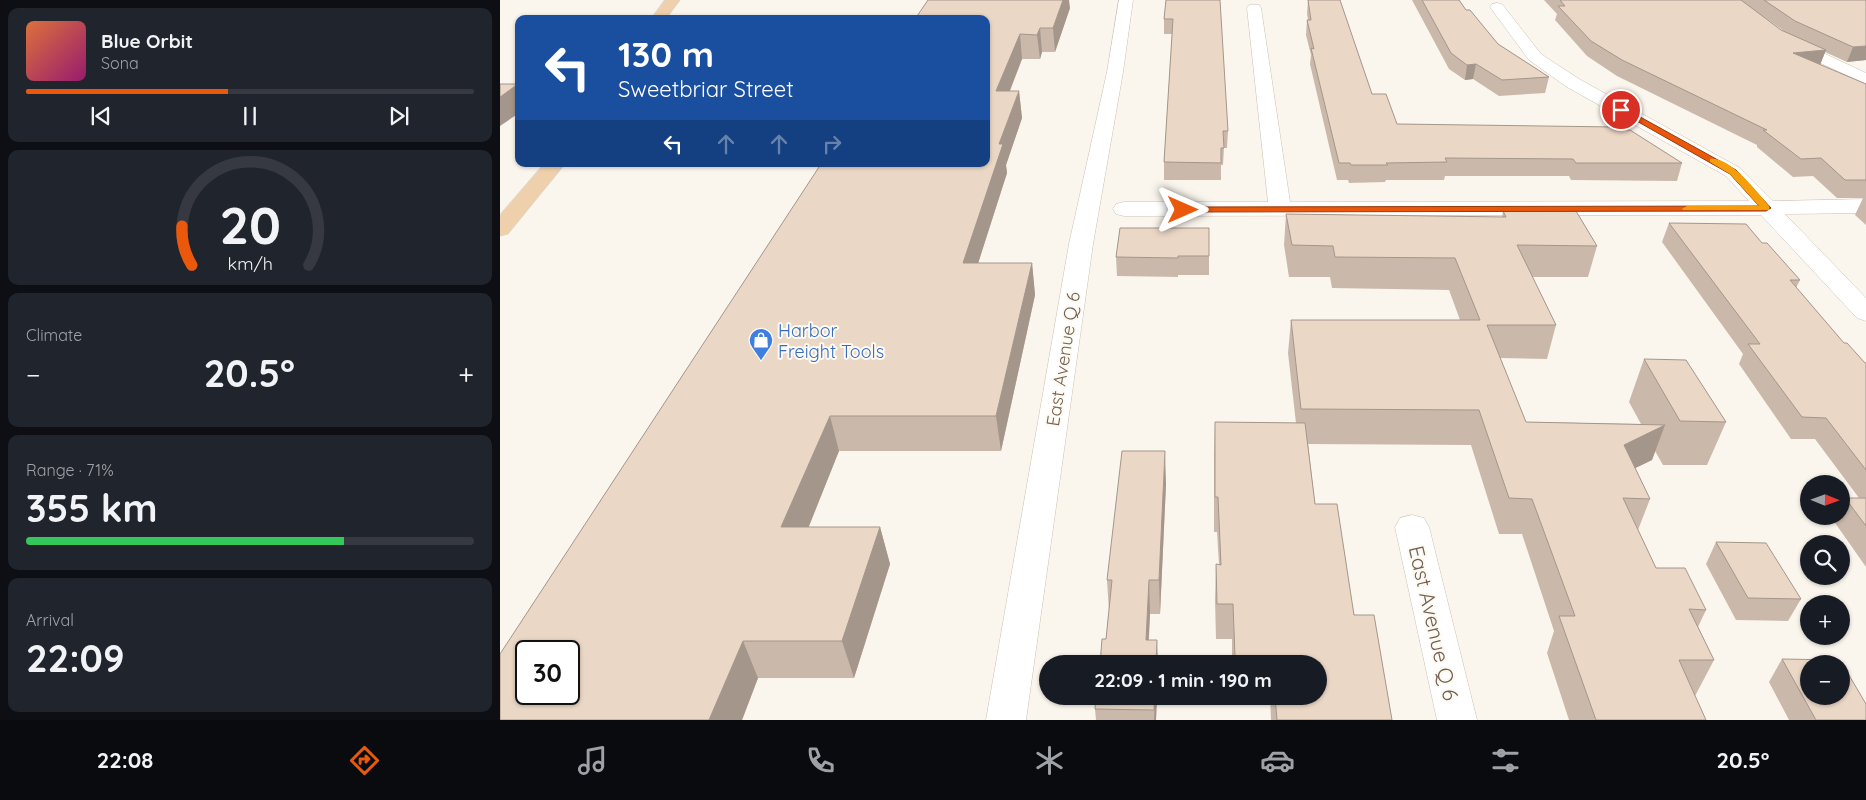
<!DOCTYPE html>
<html lang="en">
<head>
<meta charset="utf-8">
<style>
  :root { --surface:#171b24; --page:#20242c; --text:#f1f3f6; --muted:#9ea1a6; --line:#363941; --accent:#ea580c }
  body { margin:0; font-family:Quicksand,sans-serif; background:var(--page); color:var(--text); height:100vh; display:flex; flex-direction:column; font-size:19px; white-space:nowrap }
  * { box-sizing:border-box; margin:0 }
  p { font-size:16px; color:var(--muted) }
  .icon { flex:none; width:28px; height:28px; fill:none; stroke:currentColor; stroke-width:2; stroke-linecap:round; stroke-linejoin:round }
  .map { position:relative; flex:1; overflow:hidden }
  .side { display:flex; flex-direction:column; gap:8px; padding:8px; background:#0d0f14; width:500px }
  .side>* { flex:none }
  .hud { position:absolute; left:15px; top:15px; width:475px; height:152px; border-radius:10px; box-shadow:0 1px 4px #0004; background:#1a4fa0; color:#fff; overflow:hidden }
  .needle { width:32px; rotate:91deg }
  .fabs { position:absolute; left:1300px; top:475px; display:grid; gap:10px }
  .fabs a { display:grid; place-items:center; width:50px; height:50px; border-radius:50%; background:var(--surface); box-shadow:0 1px 4px #0004; font-size:25px }
  .speed { position:absolute; left:15px; top:640px; display:flex; gap:10px; font-size:25px; font-weight:700; text-align:center }
  .speed>* { display:grid; place-content:center; width:65px; height:65px; border-radius:50%; background:var(--surface); box-shadow:0 1px 4px #0004; line-height:1 }
  .speed .limit { border:2px solid #111; border-radius:8px; background:#fff; color:#111 }
  .pin { position:absolute; display:grid; place-items:center; width:42px; height:42px; color:#fff; margin:-21px; border:2px solid #fff; border-radius:50%; box-shadow:0 1px 5px #0007 }
  .me { position:absolute; width:55px; margin:-28px; rotate:90deg; stroke-linejoin:round; filter:drop-shadow(0 0 4px #0008) }
  .turn { display:flex; align-items:center; gap:18px; height:105px; padding:0 20px; font-size:22px }
  .turn .icon { width:65px; height:65px; stroke-width:2.5 }
  .turn b { display:block; font-size:35px; line-height:42px }
  .lanes { display:flex; align-items:center; height:48px; padding:0 20px; background:#0003; justify-content:center; gap:25px; direction:ltr }
  .lanes .off { opacity:.35 }
  .big { font-size:38px; font-weight:700; line-height:1.1 }
  .side .tile { flex:1; display:flex; flex-direction:column; justify-content:center; gap:8px; min-width:0; padding:0 18px; border-radius:10px; background:var(--page) }
  .side .dial { align-items:center; gap:0 }
  .dial svg { height:130px; overflow:visible; fill:none; stroke:var(--line); stroke-width:7; stroke-linecap:round; text-anchor:middle }
  .dial text { fill:var(--text); stroke:none }
  .song { display:flex; align-items:center; gap:15px }
  .cover { width:60px; height:60px; border-radius:8px; background:linear-gradient(135deg,hsl(20 70% 55%),hsl(320 70% 35%)) }
  .played { height:5px; border-radius:2px; background:linear-gradient(90deg,var(--accent) 45%,var(--line) 45%) }
  .keys { display:flex; justify-content:space-around; direction:ltr }
  .heat { display:flex; justify-content:space-between; align-items:center; font-size:28px; direction:ltr }
  .charge { height:8px; border-radius:4px; background:linear-gradient(90deg,#34c759 71%,var(--line) 0) }
  .trip { position:absolute; left:539px; top:655px; width:288px; height:50px; border-radius:25px; background:var(--surface); box-shadow:0 1px 4px #0004; font-weight:700; line-height:50px; text-align:center }
  .menu { display:flex; height:80px; justify-content:space-around; align-items:center; background:#090b0e; color:var(--muted) }
  .menu .icon { width:35px; height:35px }
  .menu .selected { color:var(--accent) }
  .menu b { font-size:22px; color:var(--text) }
  main { display:flex; flex:1; min-height:0 }
  .map>svg:first-child { display:block }
</style>
</head>
<body>
<main>
<section class="side">
<div class="tile">
<div class="song"><i class="cover"></i><div><b>Blue Orbit</b><p>Sona</p></div></div>
<div class="played"></div>
<div class="keys"><svg class="icon" aria-label="previous" viewBox="0 0 24 24"><path d="M18 5L8 12l10 7zM5 5v14"/></svg><svg class="icon" aria-label="pause" viewBox="0 0 24 24"><path d="M8 5v14M16 5v14"/></svg><svg class="icon" aria-label="next" viewBox="0 0 24 24"><path d="M6 5l10 7-10 7zM19 5v14"/></svg></div>
</div>
<div class="tile dial"><svg viewBox="0 0 100 80">
<path d="M14 69A42 42 0 1 1 86 69"/>
<path d="M14 69A42 42 0 0 1 8 45" stroke="#ea580c"/>
<text x="50" y="56" font-size="32" font-weight="700">20</text>
<text x="50" y="72" font-size="11">km/h</text>
</svg></div>
<div class="tile"><p>Climate</p>
<div class="heat"><a>−</a><b class="big">20.5°</b><a>+</a></div>
</div>
<div class="tile"><p>Range · 71%</p><b class="big">355 km</b><div class="charge"></div></div>
<div class="tile"><p>Arrival</p><b class="big">22:09</b></div>
</section>
<div class="map">
<svg width="1366" height="720" viewBox="0 0 1366 720">
  <rect width="100%" height="100%" fill="#fbf6ed"/>
  <g fill="none" stroke-linecap="round" stroke-linejoin="round">
    <g stroke="#ccc0b3" stroke-width="1">
      <g id="minor">
        <polygon points="619,0 633,0 623,72 593,244 526,720 486,720 569,244 607,72"/>
        <polygon points="1221,0 1237,0 1289,37 1366,73 1366,84 1277,43"/>
        <polygon points="997,3 1002,4 1041,54 1079,79 1240,168 1273,201 1366,199 1366,213 1285,214 1366,298 1366,321 1357,318 1261,215 624,216 616,214 613,209 616,204 624,202 768,202 747,8 749,5 759,5 761,8 790,202 1249,201 1226,176 1067,87 1029,60 990,7 992,4"/>
        <polygon points="912,515 924,518 929,527 977,720 937,720 895,527 900,518"/>
      </g>
    </g>
    <g stroke="#d8d2cf" stroke-width="1">
      <g id="trunk">
        <polygon points="165,0 180,0 166,19 151,19"/>
        <polygon points="44,164 65,164 8,234 0,236 0,215"/>
      </g>
    </g>
    <use href="#minor" fill="#fff" fill-rule="evenodd"/>
    <use href="#trunk" fill="#eed0ad" fill-rule="evenodd"/>
  </g>
  <g fill="#cab9aa" fill-rule="evenodd">
    <polygon points="666,0 728,131 727,148 724,148 723,165 721,165 721,180 664,180 664,162 672,34 664,34 664,19"/>
    <polygon points="808,0 872,94 897,124 1119,129 1182,163 1177,181 1071,180 1069,176 945,176 944,180 886,180 885,182 849,183 848,180 837,180 810,64 811,55 806,35 807,20 808,20 807,14"/>
    <polygon points="912,0 959,0 966,10 998,44 1049,77 1045,93 999,96 973,79 965,80 949,69"/>
    <path d="M1044,0H1366V60L1347,62L1325,52L1320,65L1366,84V225L1355,215L1363,198H1337L1313,176L1293,177L1257,147V145L1117,76L1087,56L1055,20L1057,14ZM1260,14L1284,31L1281,30Z"/>
    <polygon points="570,8 555,52 542,52 540,59 522,59 510,91 519,91 522,118 506,165 507,173 478,263 532,263 535,295 501,451 339,451 308,527 380,527 390,564 354,678 258,678 242,720 0,720 486,164 486,19"/>
    <polygon points="1003,211 1097,246 1088,277 1032,277 1056,325 1047,359 1000,358 1026,422 1141,424 1129,402 1144,359 1226,422 1207,465 1163,465 1155,451 1152,460 1135,468 1150,499 1138,530 1156,568 1206,610 1198,627 1214,660 1195,696 1206,720 1069,720 1047,653 1054,631 1022,534 999,534 971,445 808,444 815,504 892,720 771,720 770,696 818,696 818,664 732,664 732,639 716,639 715,600 716,564 719,565 717,532 714,532 714,455 715,422 796,423 788,353 791,320 960,320 949,290 832,288 830,277 789,277 784,245 786,214 1002,217"/>
    <polygon points="1169,223 1262,243 1300,280 1296,288 1344,343 1365,363 1366,363 1366,567 1333,520 1335,516 1341,516 1341,505 1345,498 1359,498 1315,439 1291,439 1239,364 1243,354 1162,242"/>
    <polygon points="620,228 709,256 709,275 678,275 678,277 617,276 616,257"/>
    <polygon points="666,484 660,614 650,614 649,640 606,639 609,611 607,580"/>
    <polygon points="1216,542 1301,599 1288,621 1236,620 1206,564"/>
    <polygon points="1282,659 1366,720 1289,720 1269,682"/>
    <polygon points="657,696 656,720 596,720 595,709"/>
  </g>
  <g fill="#a4968b">
    <polygon points="563,0 569,0 570,8 555,52 553,28"/>
    <polygon points="540,28 542,52 540,59 537,35"/>
    <polygon points="520,34 522,59 499,118 496,91"/>
    <polygon points="1366,46 1366,60 1347,62 1353,47"/>
    <polygon points="1326,50 1320,65 1293,53"/>
    <polygon points="976,64 973,79 965,80 967,65"/>
    <polygon points="18,84 19,113 0,126 0,97"/>
    <polygon points="519,91 522,118 506,165 507,173 468,295 463,263 499,144"/>
    <polygon points="532,263 535,295 501,451 496,416"/>
    <polygon points="330,416 339,451 294,564 281,527"/>
    <polygon points="1165,425 1152,460 1111,480 1124,445"/>
    <polygon points="665,451 666,484 660,614 659,580"/>
    <polygon points="380,527 390,564 354,678 342,641"/>
    <polygon points="649,580 650,614 647,664 646,640"/>
    <polygon points="657,640 658,664 656,664"/>
    <polygon points="243,641 258,678 242,720 209,720"/>
    <polygon points="655,696 657,696 656,720 654,720"/>
  </g>
  <g fill="#ebd7c6" stroke="#a4968b" fill-rule="evenodd">
    <path d="M428,0H563L553,28H540L537,35L520,34L496,91H519L499,144H503L463,263H532L496,416H330L281,527H380L342,641H243L209,720H0V654L321,164H486V19H415ZM26,651H69V694H26Z"/>
    <polygon points="666,0 720,0 728,131 723,131 724,148 721,148 721,163 664,162 673,19 664,19"/>
    <polygon points="808,0 840,0 872,94 886,94 897,124 1116,127 1119,129 1130,130 1182,163 1076,163 1073,159 945,158 947,162 886,163 888,165 851,165 850,163 839,163 811,48 814,49 807,20 811,20"/>
    <polygon points="922,0 959,0 966,10 970,10 998,44 1049,77 1002,80 976,64 967,65 951,53"/>
    <polygon points="1060,0 1241,0 1281,30 1326,50 1293,53 1366,84 1366,180 1345,180 1321,158 1301,159 1263,130 1267,130 1122,60 1091,41 1058,6 1065,6"/>
    <polygon points="1264,0 1366,0 1366,46 1353,47 1295,21"/>
    <polygon points="0,84 18,84 0,97"/>
    <polygon points="1003,211 1076,211 1097,246 1017,245 1056,325 987,325 1026,422 1165,425 1124,445 1150,499 1123,498 1156,568 1185,568 1206,610 1189,609 1214,660 1179,660 1206,720 1096,720 1059,616 1075,616 1032,499 1009,498 979,410 801,409 791,320 980,320 955,258 835,257 833,246 792,245 786,214 1006,217"/>
    <polygon points="1169,223 1246,224 1262,243 1267,243 1300,280 1290,280 1344,343 1347,343 1365,363 1366,363 1366,470 1326,418 1302,417 1248,344 1260,344"/>
    <polygon points="620,228 709,228 709,256 678,256 678,258 616,257"/>
    <polygon points="1144,359 1186,360 1226,422 1180,421"/>
    <polygon points="715,422 805,423 815,504 837,504 854,615 874,615 892,720 777,720 775,696 818,696 818,664 773,664 773,657 735,657 733,604 717,604 716,564 721,565 718,497 715,497"/>
    <polygon points="622,451 665,451 659,580 649,580 646,640 657,640 656,664 600,664 602,639 606,639 612,580 607,580"/>
    <polygon points="1345,498 1366,498 1366,526"/>
    <polygon points="1216,542 1266,543 1301,599 1248,598"/>
    <path d="M1282,659L1340,660L1366,704V720H1316ZM1309,664H1341V696H1309Z"/>
    <polygon points="596,696 655,696 654,710 595,709"/>
  </g>
  <polygon fill="#ea580c" stroke="#983908" points="1119,108 1124,108 1236,170 1271,208 1266,211 683,212 678,210 683,207 1259,206 1230,174 1119,111"/>
  <path fill="#f59e0b" d="M1210,159C1230,156 1257,192 1269,206V210H1183L1182,209L1187,206H1259L1230,174L1210,162Z"/>
  <defs>
    <g id="shop-pin" transform="scale(1.25)"><path d="M0 17L-7.5 6A9.5 9.5 0 1 1 7.5 6Z" fill="#3f7fe0" stroke="#fdfaf3"/><path d="M-5-2.5h2.3a2.7 3.5 0 0 1 5.4 0H5L5.5 6h-11ZM-1.5-2.5h3a1.5 2.3 0 0 0-3 0Z" fill="#fff"/></g>
  </defs>
  <g fill-rule="evenodd">
    <use href="#shop-pin" x="261" y="340"/>
  </g>
  <g text-anchor="middle" dominant-baseline="central" stroke-width="4" stroke-linejoin="round" paint-order="stroke">
    <g font-size="18" fill="#366cbe" stroke="#fdfaf3" text-anchor="start">
      <text x="278" y="330">Harbor<tspan x="278" dy="21">Freight Tools</tspan></text>
    </g>
    <g font-size="18" fill="#746052" stroke="#fdfaf3">
      <text transform="translate(563 359) rotate(-81)">East Avenue Q 6</text>
    </g>
    <g font-size="21" fill="#746052" stroke="#fdfaf3">
      <text transform="translate(934 623) rotate(77)">East Avenue Q 6</text>
    </g>
  </g>
</svg>
<div class="fabs">
<a><svg class="needle" viewBox="-14 -14 28 28"><path d="M0-13l5 13h-10z" fill="#e53935"/><path d="M0 13l5-13h-10z" fill="#9ea1a6"/></svg></a>
<a><svg class="icon" aria-label="search" viewBox="0 0 24 24"><circle cx="10" cy="10" r="6"/><path d="M15 15l6 6"/></svg></a>
<a>+</a>
<a>−</a>
</div>
<div class="speed"><div class="limit">30</div></div>
<div class="pin" style="left:1121px;top:110px;background:#d93025"><svg class="icon" aria-label="arrive" viewBox="0 0 24 24"><path d="M6 21V4h12l-3 4 3 4H6"/></svg></div>
<svg class="me" style="left:683px;top:210px" viewBox="-20 -20 40 40"><path d="M0-17L14 15 0 8-14 15z" fill="#ea580c" stroke="#fff" stroke-width="4"/></svg>
<div class="trip">22:09 · 1 min · 190 m</div>
<div class="hud">
<div class="turn"><svg class="icon" aria-label="left" viewBox="0 0 24 24"><path d="M17 20v-9H6M10 6l-5 5 5 5"/></svg><div><b>130 m</b>Sweetbriar Street</div></div>
<div class="lanes"><svg class="icon" aria-label="left" viewBox="0 0 24 24"><path d="M17 20v-9H6M10 6l-5 5 5 5"/></svg><svg class="icon off" aria-label="ahead" viewBox="0 0 24 24"><path d="M12 20V5M6 11l6-6 6 6"/></svg><svg class="icon off" aria-label="ahead" viewBox="0 0 24 24"><path d="M12 20V5M6 11l6-6 6 6"/></svg><svg class="icon off" aria-label="right" viewBox="0 0 24 24"><path d="M7 20v-9h11M14 6l5 5-5 5"/></svg></div>
</div>
</div>
</main>
<nav class="menu">
<b>22:08</b>
<svg class="icon selected" aria-label="directions" viewBox="0 0 24 24"><path d="M12 3l9 9-9 9-9-9zM9 14v-3h6M13 9l2 2-2 2"/></svg>
<svg class="icon" aria-label="music" viewBox="0 0 24 24"><path d="M9 18V5l10-2v13"/><circle cx="6" cy="18" r="3"/><circle cx="16" cy="16" r="3"/></svg>
<svg class="icon" aria-label="phone" viewBox="0 0 24 24"><path d="M5 4h4l2 5-3 2q2 4 5 5l2-3 5 2v4C11 20 4 13 5 4z"/></svg>
<svg class="icon" aria-label="climate" viewBox="0 0 24 24"><path d="M12 3v18M4 7l16 10M4 17L20 7"/></svg>
<svg class="icon" aria-label="car" viewBox="0 0 24 24"><path d="M5 17H2v-5l4-1 3-4h7l3 4 3 1v5h-3M9 17h6M6 11h13"/><circle cx="7" cy="17" r="2"/><circle cx="17" cy="17" r="2"/></svg>
<svg class="icon" aria-label="filters" viewBox="0 0 24 24"><path d="M4 7h16M4 17h16"/><circle cx="9" cy="7" r="2"/><circle cx="15" cy="17" r="2"/></svg>
<b>20.5°</b>
</nav>
</body>
</html>
